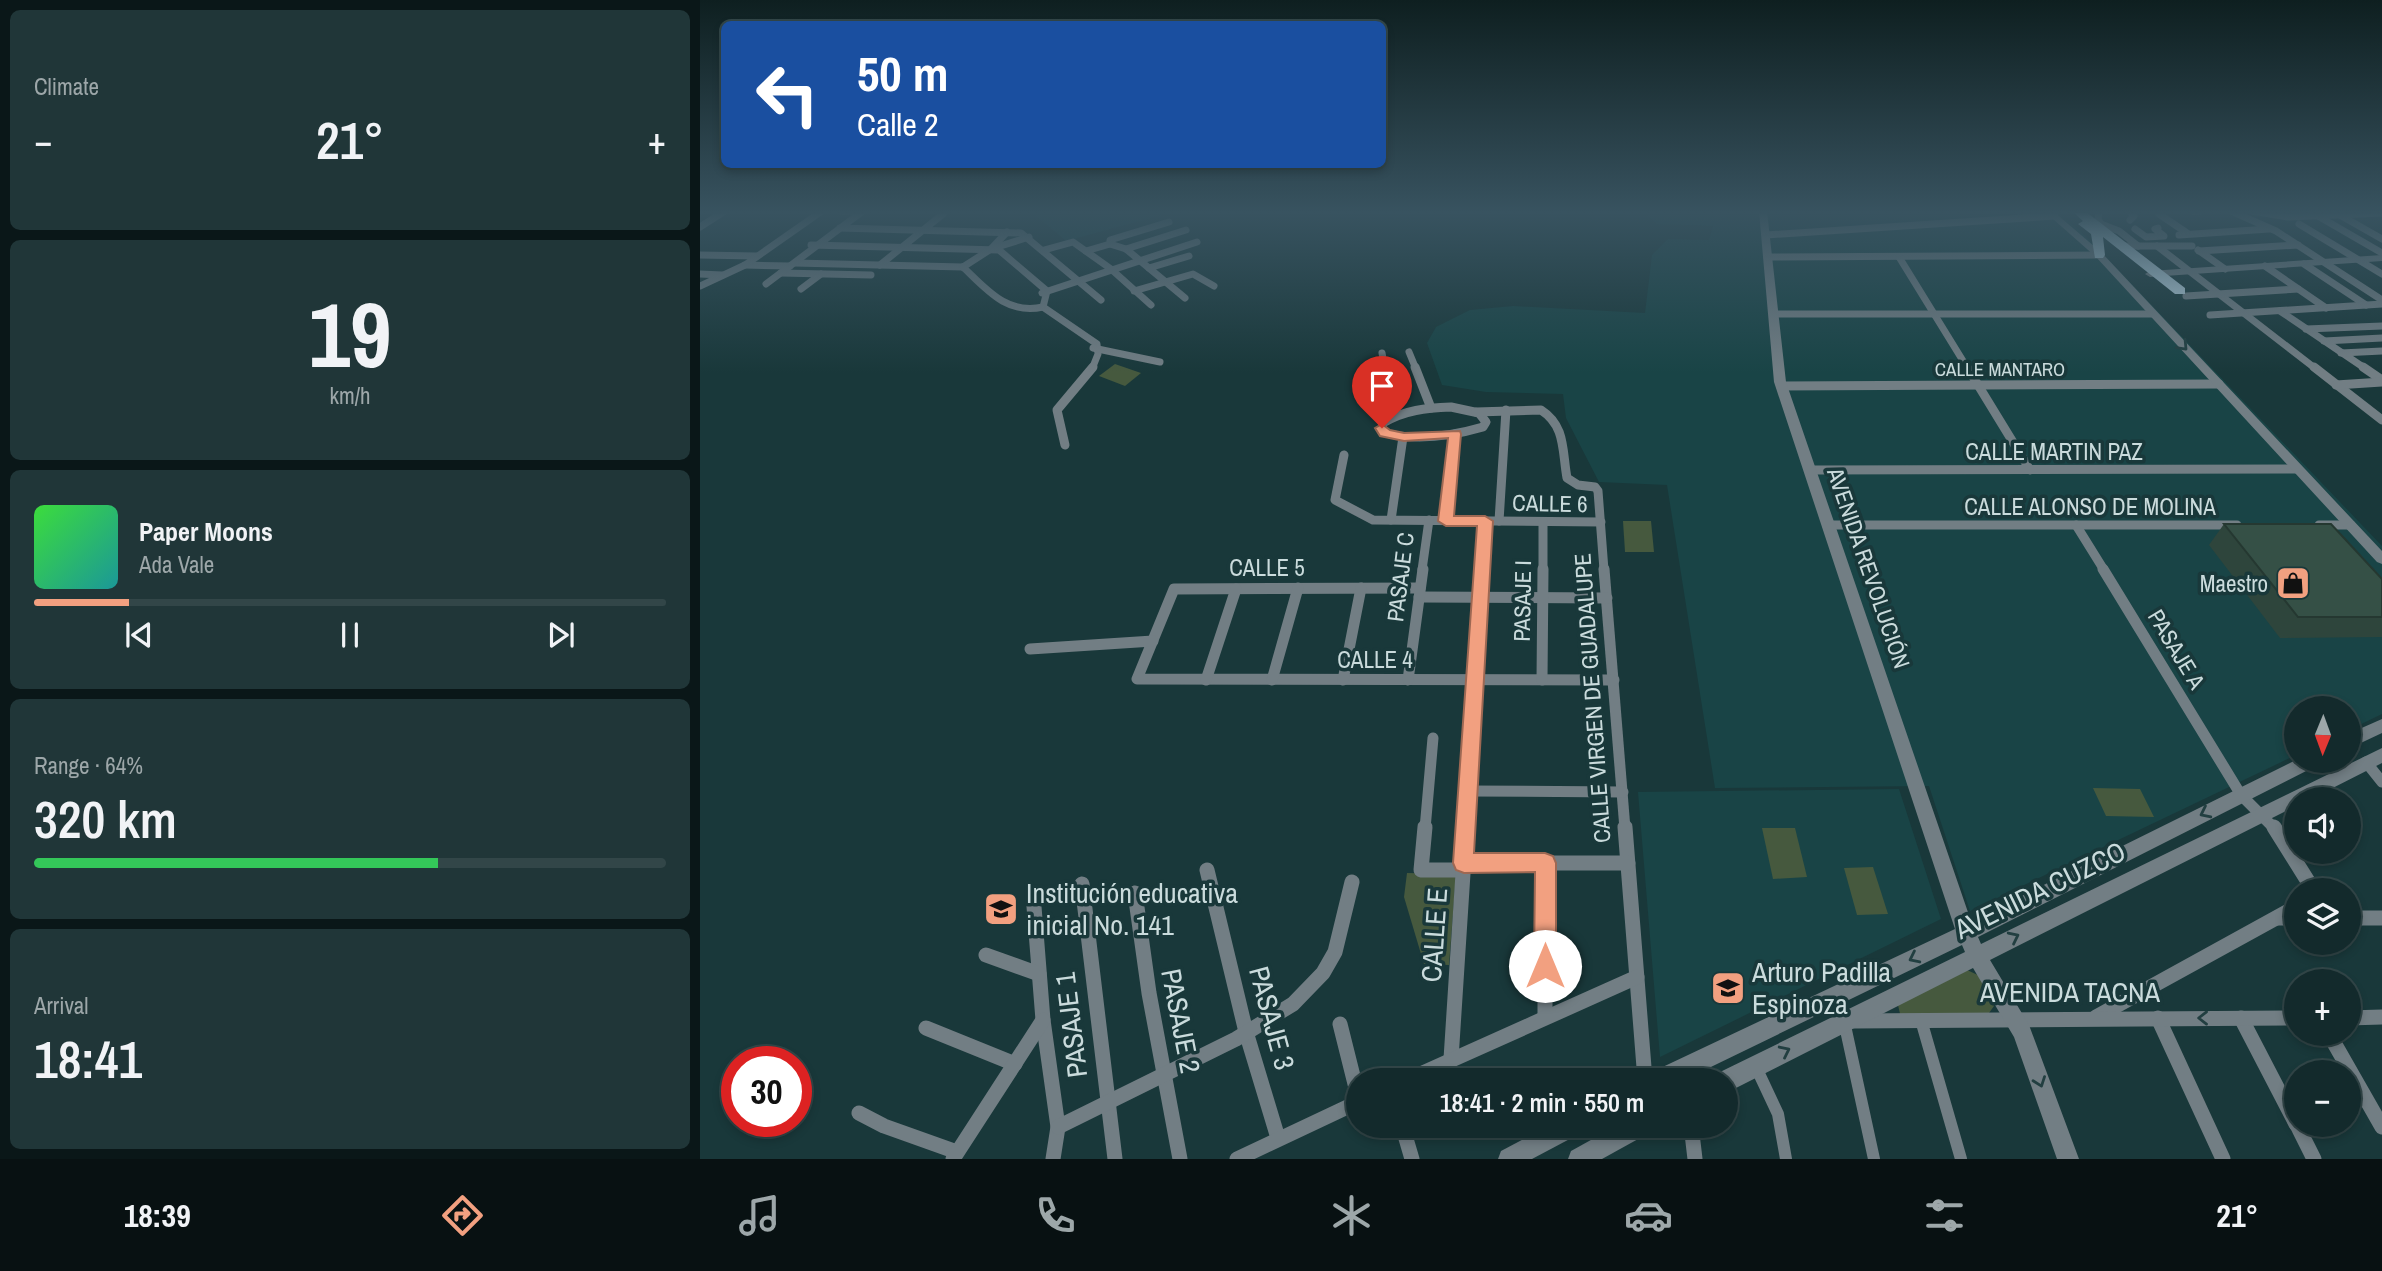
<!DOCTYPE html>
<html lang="en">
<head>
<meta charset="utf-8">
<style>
  :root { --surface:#132a2c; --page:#203638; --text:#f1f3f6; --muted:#9da7a9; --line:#324648; --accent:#f2a080 }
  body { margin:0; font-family:"Archivo Narrow",sans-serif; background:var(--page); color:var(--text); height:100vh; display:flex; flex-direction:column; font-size:26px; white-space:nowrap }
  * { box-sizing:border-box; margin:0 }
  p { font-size:23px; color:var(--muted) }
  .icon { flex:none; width:38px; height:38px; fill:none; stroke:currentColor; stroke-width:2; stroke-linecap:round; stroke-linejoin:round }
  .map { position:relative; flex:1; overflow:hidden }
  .panel { display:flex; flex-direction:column; gap:10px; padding:10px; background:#0a1718; width:700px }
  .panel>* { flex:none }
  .banner { position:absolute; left:21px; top:21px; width:665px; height:147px; border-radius:10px; box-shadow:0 4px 10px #0003,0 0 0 2px var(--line); background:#1a4fa0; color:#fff; overflow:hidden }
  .needle { width:46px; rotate:181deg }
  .fabs { position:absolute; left:1584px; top:696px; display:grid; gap:14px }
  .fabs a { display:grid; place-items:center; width:77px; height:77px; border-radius:50%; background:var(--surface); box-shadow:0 4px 10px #0003,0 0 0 2px var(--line); font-size:35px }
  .speed { position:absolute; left:21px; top:1046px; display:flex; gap:14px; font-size:35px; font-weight:700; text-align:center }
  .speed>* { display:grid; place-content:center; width:91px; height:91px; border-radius:50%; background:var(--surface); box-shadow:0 4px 10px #0003,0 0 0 2px var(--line); line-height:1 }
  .speed .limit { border:10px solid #d22; background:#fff; color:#111 }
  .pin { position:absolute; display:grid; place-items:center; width:60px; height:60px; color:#fff; margin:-72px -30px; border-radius:50% 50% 50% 0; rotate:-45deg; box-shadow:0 0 7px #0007 }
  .pin .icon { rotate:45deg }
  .me { position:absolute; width:77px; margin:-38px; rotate:0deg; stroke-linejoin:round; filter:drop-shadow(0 0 5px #0008) }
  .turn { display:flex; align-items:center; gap:24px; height:147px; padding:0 21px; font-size:32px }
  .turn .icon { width:91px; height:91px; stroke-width:2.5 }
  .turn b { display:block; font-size:49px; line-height:60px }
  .big { font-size:52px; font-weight:600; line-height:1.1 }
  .panel .card { flex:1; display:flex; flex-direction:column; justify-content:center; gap:10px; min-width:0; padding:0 24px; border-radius:10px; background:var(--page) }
  .panel .dial { align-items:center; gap:0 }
  .dial b { font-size:91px; line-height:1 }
  .song { display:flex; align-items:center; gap:21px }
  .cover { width:84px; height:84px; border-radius:10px; background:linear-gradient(135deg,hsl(120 70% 55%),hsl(180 70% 35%)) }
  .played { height:7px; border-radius:4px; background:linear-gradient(90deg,var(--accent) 15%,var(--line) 15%) }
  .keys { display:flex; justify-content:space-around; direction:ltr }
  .heat { display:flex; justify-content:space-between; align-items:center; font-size:38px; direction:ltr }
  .charge { height:10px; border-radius:5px; background:linear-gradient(90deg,#34c759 64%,var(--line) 0) }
  .trip { position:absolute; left:646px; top:1068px; width:392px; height:70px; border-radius:35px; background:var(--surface); box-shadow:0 4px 10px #0003,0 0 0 2px var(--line); font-weight:600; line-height:70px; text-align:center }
  .dock { display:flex; height:112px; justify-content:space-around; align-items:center; background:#081112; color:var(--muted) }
  .dock .icon { width:49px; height:49px }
  .dock .on { color:var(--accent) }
  .dock b { font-size:32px; color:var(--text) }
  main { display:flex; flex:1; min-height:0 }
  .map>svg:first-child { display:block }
</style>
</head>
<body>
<main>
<section class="panel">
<div class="card"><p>Climate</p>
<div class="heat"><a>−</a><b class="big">21°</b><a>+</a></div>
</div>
<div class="card dial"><b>19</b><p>km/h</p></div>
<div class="card">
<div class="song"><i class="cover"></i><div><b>Paper Moons</b><p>Ada Vale</p></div></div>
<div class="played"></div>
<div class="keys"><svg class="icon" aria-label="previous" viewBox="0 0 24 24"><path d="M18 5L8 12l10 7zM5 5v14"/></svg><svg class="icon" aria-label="pause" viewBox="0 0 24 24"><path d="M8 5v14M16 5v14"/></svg><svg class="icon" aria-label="next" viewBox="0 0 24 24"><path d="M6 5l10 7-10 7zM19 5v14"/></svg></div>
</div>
<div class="card"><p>Range · 64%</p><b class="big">320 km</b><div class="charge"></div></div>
<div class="card"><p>Arrival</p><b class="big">18:41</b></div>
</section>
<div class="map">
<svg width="1682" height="1159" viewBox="0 0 1682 1159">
  <rect width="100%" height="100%" fill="#19383a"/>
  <g fill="#194446">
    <polygon points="315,211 477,211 366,241 334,214"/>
    <polygon points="943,211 1355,211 1377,228 1401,252 1682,546 1682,714 1649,730 1648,709 1596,709 1596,755 1270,911 1229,786 1015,788 967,485 899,482 866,418 863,394 786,392 742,385 727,343 736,327 770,310 813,306 945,313 952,255 968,239 1009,240 1013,226 957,224"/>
    <polygon points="1199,789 1241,919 960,1057 938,792"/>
  </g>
  <g fill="#46593e">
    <polygon points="415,364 441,373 425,386 399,376"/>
    <polygon points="923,521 951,521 954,552 925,552"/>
    <polygon points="1393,788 1440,789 1454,817 1406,816"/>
    <polygon points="1062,828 1095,828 1107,877 1073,879"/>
    <polygon points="1173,867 1188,914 1157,915 1144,868"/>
    <polygon points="707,873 756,874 749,965 724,964 704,897"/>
    <polygon points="1267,970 1280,976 1294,1006 1289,1013 1201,1018 1198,1005"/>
  </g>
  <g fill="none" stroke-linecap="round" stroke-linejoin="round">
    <g stroke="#727e84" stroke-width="12">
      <polyline points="1221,1020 1261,1159"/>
      <polyline points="1144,1021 1174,1159"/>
      <polyline points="1055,1065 1078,1114 1086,1159"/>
    </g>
    <g stroke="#727e84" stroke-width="7">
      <polyline points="141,211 162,211"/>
      <polyline points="1399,211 1398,219 1401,224 1419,231 1438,246"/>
      <polyline points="1429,211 1434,216 1430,220"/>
      <polyline points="1493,211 1500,211"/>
      <polyline points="1531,211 1576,231 1682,300"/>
      <polyline points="1552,211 1588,217 1682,213"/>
      <polyline points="1459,214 1487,233"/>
      <polyline points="1638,214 1682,239"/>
      <polyline points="1618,216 1682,253"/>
      <polyline points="1599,224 1682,274"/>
      <polyline points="0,227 25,211"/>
      <polyline points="140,228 321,233 401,300"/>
      <polyline points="1435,229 1446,237 1464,236 1455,229 1458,228"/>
      <polyline points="1066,235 1355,216"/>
      <polyline points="1479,235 1569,229"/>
      <polyline points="410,244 426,249 485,298"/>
      <polyline points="111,245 299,250 347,291 343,307"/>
      <polyline points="1425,246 1492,246"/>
      <polyline points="1457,246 1616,369"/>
      <polyline points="294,248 329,237"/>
      <polyline points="426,249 486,230"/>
      <polyline points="344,250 373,242 411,269 451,305"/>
      <polyline points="1498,250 1525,269"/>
      <polyline points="386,251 410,244 410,240 469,222"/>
      <polyline points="1499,251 1598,245"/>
      <polyline points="0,255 57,256"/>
      <polyline points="1067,257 1399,255"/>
      <polyline points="1199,257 1268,369"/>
      <polyline points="95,263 263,267"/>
      <polyline points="1604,264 1666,305"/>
      <polyline points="45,265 90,266"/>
      <polyline points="180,265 243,214"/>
      <polyline points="1565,266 1626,308"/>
      <path d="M263,267C287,290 307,315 343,307"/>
      <polyline points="263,267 291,249 307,232"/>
      <polyline points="449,268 489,256"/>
      <polyline points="81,273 171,275"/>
      <polyline points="0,274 22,275"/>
      <polyline points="66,284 163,211"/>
      <polyline points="0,286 45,265 122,211"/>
      <polyline points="101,289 121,274"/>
      <polyline points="434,291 493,274 514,286"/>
      <polyline points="342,293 497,242"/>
      <polyline points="1486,296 1598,289"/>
      <polyline points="343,307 397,344 398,354 392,369"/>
      <polyline points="1580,311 1666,369"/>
      <polyline points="1073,314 1453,314"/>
      <polyline points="1510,315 1682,304"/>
      <polyline points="1606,329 1682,326"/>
      <polyline points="1624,341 1682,338"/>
      <polyline points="393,348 460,362"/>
      <polyline points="709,352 716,369"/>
      <polyline points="682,353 685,369"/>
      <polyline points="1641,353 1682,351"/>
    </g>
    <g stroke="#727e84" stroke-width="9">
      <polyline points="685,367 694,416"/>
      <polyline points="715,367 731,408"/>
      <polyline points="1267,367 1330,470"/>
      <polyline points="1614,367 1682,420"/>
      <polyline points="1663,367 1682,380"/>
      <polyline points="1636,385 1682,382"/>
      <polyline points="1081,386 1519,384"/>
      <path d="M751,407L779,413L786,422L783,427C752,436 717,441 685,433L682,428L683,423C704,410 727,408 751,407Z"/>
      <path d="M776,412L841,410C866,426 862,451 867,478L878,485L895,487L898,491L904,570"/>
      <polyline points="365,445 357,410 393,367"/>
      <polyline points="644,455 635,500 673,520 901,522"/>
      <polyline points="1110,470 1598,469"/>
      <polyline points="691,520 703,437"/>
      <polyline points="746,521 755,434"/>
      <polyline points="799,521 806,410"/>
      <polyline points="1130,525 1537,525"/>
      <polyline points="1376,525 1404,570"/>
      <polyline points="1619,525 1651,525"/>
      <polyline points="722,570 729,520"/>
      <polyline points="782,570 785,521"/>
      <polyline points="843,570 843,522"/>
    </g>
    <g stroke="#727e84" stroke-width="11">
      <polyline points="904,569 925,829"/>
      <polyline points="1403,569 1541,795 1575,829"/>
      <polyline points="720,588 474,589 437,679 914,680"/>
      <polyline points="719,597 907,598"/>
      <polyline points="330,649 453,641"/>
      <polyline points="506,680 536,589"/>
      <polyline points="572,680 598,588"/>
      <polyline points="643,680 661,588"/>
      <polyline points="708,680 723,569"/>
      <polyline points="842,680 843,569"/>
      <polyline points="1666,762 1682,782"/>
      <polyline points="768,791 923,792"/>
      <polyline points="725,829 733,738"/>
      <polyline points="766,829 782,569"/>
    </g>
    <g stroke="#727e84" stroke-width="15">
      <polyline points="725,827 721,870 763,870"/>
      <polyline points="925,827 945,1080"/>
      <polyline points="1574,827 1614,891"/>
      <polyline points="764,863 928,863"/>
      <polyline points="845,863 845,1017"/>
      <polyline points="507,870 546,1032 578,1138"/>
      <polyline points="382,884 415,1159"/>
      <polyline points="435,893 449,993 480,1159"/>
      <polyline points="333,894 343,1020 358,1127 353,1159"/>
      <polyline points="1577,918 1596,918"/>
      <polyline points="1648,918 1682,918"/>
      <polyline points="286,955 339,974"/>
      <polyline points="1396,1017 1596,907"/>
      <polyline points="1458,1018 1523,1159"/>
      <polyline points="1541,1018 1596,1124"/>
      <polyline points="1648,1018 1682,1017"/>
      <polyline points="1154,1021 1596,1018"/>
      <polyline points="640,1024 658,1096"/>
      <polyline points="226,1028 315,1064"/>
      <polyline points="1629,1034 1682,1127"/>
      <polyline points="751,1059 766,827"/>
      <polyline points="707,1080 937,977"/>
      <polyline points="159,1113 184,1126 257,1152"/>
      <polyline points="702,1125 712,1159"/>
      <polyline points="991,1125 995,1159"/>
      <polyline points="1597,1125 1614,1159"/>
      <polyline points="358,1127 536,1039 593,1004 623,973 635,952 652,882"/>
      <polyline points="253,1159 343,1020"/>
      <polyline points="537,1159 658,1102"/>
    </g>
    <g fill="#727e84" fill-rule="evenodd">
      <polygon points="1059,211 1067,211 1086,382 1271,921 1596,760 1618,761 1616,766 1278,937 1281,944 1682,748 1682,763 1609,800 1596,800 1596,806 1290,960 1329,1025 1379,1159 1357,1159 1314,1037 1273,968 1034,1089 1026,1092 1026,1080 1016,1080 1018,1073 1265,952 1262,945 984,1080 949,1080 952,1072 1255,929 1074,382"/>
      <polygon points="1344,211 1353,211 1402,253 1682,551 1682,564 1677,562 1396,257"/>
      <polygon points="1682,255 1682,261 1450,277 1445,274 1450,271"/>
      <polygon points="1682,719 1682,733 1648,749 1648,734"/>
      <polygon points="850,1125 884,1125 881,1133 832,1159 798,1159 801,1151"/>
      <polygon points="918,1125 952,1125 949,1133 902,1159 868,1159 871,1151"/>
    </g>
    <polygon fill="#bed8e6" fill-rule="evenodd" points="1372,211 1385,211 1485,288 1485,294 1475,294 1403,237 1405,255 1403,258 1395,258 1391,234 1378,224 1383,221"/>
  </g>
  <polygon fill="#2e453c" points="1524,524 1682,579 1682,637 1580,638 1509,545"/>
  <polygon fill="#355046" stroke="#253831" stroke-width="2" points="1524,524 1631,524 1682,579 1682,617 1598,617"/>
  <defs><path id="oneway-chevron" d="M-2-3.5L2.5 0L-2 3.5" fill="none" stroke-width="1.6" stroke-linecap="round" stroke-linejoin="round" transform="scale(1.75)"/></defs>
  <g stroke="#223f41">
    <use href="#oneway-chevron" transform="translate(1483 346) rotate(47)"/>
    <use href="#oneway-chevron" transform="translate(1505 813) rotate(154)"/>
    <use href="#oneway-chevron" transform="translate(1314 937) rotate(-26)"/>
    <use href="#oneway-chevron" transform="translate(1214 958) rotate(154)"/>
    <use href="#oneway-chevron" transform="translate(1503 1018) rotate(180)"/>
    <use href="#oneway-chevron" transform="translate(1085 1051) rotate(-26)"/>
    <use href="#oneway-chevron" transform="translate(1340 1082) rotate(70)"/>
  </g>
  <linearGradient id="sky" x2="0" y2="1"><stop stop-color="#0e1f20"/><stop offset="0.57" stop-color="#385360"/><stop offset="1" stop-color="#385360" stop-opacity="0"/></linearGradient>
  <rect width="1682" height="373" fill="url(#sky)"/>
  <polygon fill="#f2a080" stroke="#9d6853" stroke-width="2" points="682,424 690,430 704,433 760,431 761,434 754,516 785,516 793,521 774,853 845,853 853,856 856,863 856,966 853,974 845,977 837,974 834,966 835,872 764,873 756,870 753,863 777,526 746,526 738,521 748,438 704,441 680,436 675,428"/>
  <defs>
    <g id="shop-square" transform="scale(1.75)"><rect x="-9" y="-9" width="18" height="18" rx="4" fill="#f2a080" stroke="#19383a"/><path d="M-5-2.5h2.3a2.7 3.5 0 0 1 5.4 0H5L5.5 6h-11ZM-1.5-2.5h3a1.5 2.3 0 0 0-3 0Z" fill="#111"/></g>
    <g id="school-square" transform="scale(1.75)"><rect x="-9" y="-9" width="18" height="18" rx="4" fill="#f2a080" stroke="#19383a"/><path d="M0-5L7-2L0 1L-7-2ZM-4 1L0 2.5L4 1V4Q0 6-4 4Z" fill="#111"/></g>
  </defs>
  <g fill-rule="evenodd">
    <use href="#shop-square" x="1593" y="583"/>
    <use href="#school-square" x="301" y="909"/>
    <use href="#school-square" x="1028" y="988"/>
  </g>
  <g text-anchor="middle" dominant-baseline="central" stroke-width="7" stroke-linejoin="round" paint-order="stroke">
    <g font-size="19" fill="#cadbdc" stroke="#19383a">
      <text x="1300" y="369">CALLE MANTARO</text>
    </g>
    <g font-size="23" fill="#cadbdc" stroke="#19383a">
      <text x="1354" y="451">CALLE MARTIN PAZ</text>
      <text transform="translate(850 503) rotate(1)">CALLE 6</text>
      <text x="1390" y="506">CALLE ALONSO DE MOLINA</text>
      <text x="567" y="567">CALLE 5</text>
      <text transform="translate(1169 568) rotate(71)">AVENIDA REVOLUCIÓN</text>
      <text transform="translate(700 577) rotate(-83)">PASAJE C</text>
      <text transform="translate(822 601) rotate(-89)">PASAJE I</text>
      <text transform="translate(1477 649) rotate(59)">PASAJE A</text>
      <text x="675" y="659">CALLE 4</text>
      <text transform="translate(892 698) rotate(-94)">CALLE VIRGEN DE GUADALUPE</text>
    </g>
    <g font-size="23" fill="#cadbdc" stroke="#19383a" text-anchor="end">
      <text x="1568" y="583">Maestro</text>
    </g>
    <g font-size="28" fill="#cadbdc" stroke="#19383a">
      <text transform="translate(1340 890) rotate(-26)">AVENIDA CUZCO</text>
      <text transform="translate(734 935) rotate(-86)">CALLE E</text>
      <text x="1370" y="992">AVENIDA TACNA</text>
      <text transform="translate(572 1018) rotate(75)">PASAJE 3</text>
      <text transform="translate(481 1021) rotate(79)">PASAJE 2</text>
      <text transform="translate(371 1025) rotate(-97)">PASAJE 1</text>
    </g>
    <g font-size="28" fill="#cadbdc" stroke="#19383a" text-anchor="start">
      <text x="326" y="893">Institución educativa<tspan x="326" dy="32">inicial No. 141</tspan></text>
      <text x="1052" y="972">Arturo Padilla<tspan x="1052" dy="32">Espinoza</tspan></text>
    </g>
  </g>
</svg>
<div class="fabs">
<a><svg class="needle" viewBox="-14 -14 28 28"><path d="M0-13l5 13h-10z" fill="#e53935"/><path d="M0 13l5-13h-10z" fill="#9da7a9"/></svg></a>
<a><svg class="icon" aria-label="sound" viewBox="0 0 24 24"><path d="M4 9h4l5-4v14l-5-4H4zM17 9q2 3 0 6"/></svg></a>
<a><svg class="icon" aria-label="layers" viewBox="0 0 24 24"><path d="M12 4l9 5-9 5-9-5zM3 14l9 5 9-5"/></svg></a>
<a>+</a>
<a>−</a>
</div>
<div class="speed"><div class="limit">30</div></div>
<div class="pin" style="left:682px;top:428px;background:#d93025"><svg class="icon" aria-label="arrive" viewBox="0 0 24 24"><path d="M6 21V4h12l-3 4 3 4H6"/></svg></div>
<svg class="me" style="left:845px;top:966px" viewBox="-20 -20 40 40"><circle r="19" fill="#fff"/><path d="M0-13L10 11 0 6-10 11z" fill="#f2a080"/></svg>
<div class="trip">18:41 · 2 min · 550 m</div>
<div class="banner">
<div class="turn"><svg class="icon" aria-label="left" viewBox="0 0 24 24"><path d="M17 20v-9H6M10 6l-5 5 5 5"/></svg><div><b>50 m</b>Calle 2</div></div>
</div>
</div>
</main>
<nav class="dock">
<b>18:39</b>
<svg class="icon on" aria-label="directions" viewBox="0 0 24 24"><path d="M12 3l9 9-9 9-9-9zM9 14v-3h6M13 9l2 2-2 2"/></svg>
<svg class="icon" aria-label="music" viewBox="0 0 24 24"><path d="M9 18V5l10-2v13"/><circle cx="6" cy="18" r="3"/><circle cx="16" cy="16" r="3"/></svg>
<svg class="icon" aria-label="phone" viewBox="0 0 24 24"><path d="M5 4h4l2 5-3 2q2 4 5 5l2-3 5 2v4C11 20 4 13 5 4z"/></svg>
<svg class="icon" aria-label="climate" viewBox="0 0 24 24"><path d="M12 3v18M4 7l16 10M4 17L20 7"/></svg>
<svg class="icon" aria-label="car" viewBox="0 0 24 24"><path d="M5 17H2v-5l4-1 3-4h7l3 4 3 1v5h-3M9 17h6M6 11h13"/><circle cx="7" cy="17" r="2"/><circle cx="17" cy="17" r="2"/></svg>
<svg class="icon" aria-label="filters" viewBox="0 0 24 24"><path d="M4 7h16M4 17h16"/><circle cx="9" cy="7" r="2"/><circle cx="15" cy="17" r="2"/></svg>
<b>21°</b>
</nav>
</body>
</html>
